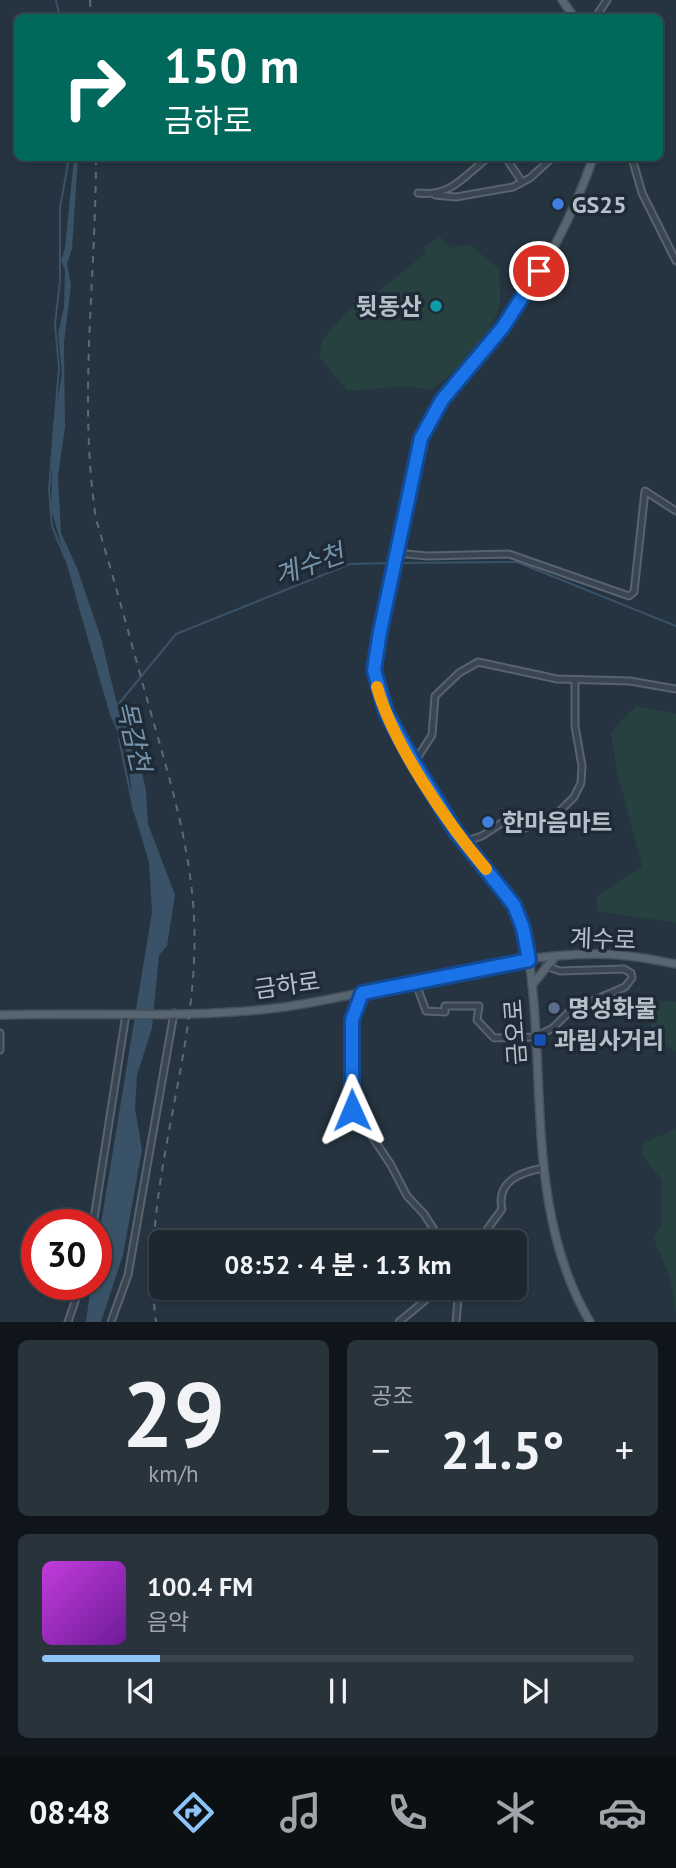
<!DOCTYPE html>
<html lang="ko">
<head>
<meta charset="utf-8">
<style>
  :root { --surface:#1c2730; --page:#29333c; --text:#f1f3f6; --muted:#a0a5ab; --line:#3a444c; --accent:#8dc4f8 }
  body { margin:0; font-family:"PT Sans","Noto Sans KR",sans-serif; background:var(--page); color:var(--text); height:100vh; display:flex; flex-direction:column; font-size:26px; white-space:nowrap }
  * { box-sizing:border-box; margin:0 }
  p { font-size:23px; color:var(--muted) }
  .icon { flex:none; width:38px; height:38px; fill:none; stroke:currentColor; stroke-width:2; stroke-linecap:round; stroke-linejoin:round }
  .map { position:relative; height:1322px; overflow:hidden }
  .panel { display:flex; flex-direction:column; gap:18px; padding:18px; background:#0f151a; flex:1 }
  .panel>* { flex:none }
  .banner { position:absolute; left:14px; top:14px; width:649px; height:147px; border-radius:10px; box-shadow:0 2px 5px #0004,0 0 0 2px var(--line); background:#00695c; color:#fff; overflow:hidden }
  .speed { position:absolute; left:21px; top:1209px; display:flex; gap:14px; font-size:35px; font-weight:700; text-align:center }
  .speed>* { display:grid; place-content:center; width:91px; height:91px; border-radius:50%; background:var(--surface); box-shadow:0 2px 5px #0004,0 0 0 2px var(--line); line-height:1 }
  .speed .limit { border:10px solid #d22; background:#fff; color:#111 }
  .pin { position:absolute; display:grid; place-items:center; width:60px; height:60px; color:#fff; margin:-30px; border:4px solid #fff; border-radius:50%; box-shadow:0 2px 7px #0007 }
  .me { position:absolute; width:77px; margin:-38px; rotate:359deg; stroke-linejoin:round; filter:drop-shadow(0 0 5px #0008) }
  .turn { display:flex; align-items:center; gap:24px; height:147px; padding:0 35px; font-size:32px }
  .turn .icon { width:91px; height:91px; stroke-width:2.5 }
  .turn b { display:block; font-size:49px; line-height:60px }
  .big { font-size:52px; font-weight:700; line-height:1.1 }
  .panel .tile { flex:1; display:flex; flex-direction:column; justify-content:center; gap:10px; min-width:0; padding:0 24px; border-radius:10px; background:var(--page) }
  .panel .dial { align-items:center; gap:0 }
  .dial b { font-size:91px; line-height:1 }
  .song { display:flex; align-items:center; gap:21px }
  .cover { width:84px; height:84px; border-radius:10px; background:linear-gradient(135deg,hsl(290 70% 55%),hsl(280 70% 35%)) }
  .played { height:7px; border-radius:4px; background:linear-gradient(90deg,var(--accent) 20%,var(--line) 20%) }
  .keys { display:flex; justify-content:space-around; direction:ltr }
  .heat { display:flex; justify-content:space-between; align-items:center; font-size:38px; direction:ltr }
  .panel .tiles { flex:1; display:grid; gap:18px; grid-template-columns:1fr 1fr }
  .tile:last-child { grid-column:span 2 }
  .trip { position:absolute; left:149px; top:1230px; width:378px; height:70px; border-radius:10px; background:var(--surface); box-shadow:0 2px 5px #0004,0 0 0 2px var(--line); font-weight:700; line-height:70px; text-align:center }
  .menu { display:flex; height:112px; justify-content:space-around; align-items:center; background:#0b1013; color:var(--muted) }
  .menu .icon { width:49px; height:49px }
  .menu .on { color:var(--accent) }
  .menu b { font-size:32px; color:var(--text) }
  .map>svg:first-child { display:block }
</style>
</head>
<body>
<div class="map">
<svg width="676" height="1322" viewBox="0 0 676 1322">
  <rect width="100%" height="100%" fill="#253440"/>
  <g fill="#274140">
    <path d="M440,237L450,248L469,244L499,269C499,281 502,297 499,308C491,336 454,373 432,390L406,386L348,391L319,357L323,339L359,298L380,290L425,254L424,247Z"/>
    <polygon points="636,706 676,714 676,923 598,911 596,897 642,866 617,771 611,732"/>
    <path d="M664,1001L676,1002V1051C656,1040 649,1030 648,1007Z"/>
    <polygon points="676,1129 676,1312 670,1278 654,1239 661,1225 662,1180 641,1154 644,1143"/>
  </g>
  <polygon fill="#395267" points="74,158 78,158 72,249 67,264 71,285 64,343 65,427 58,476 61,533 77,568 101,638 116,700 133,735 146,790 148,824 175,895 167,946 159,955 152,1028 137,1075 135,1108 142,1150 123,1255 101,1322 86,1322 91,1285 96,1284 96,1254 152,912 149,862 133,809 128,755 110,715 51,509 53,425 62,374 58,334 64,307 65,270 61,261 65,248"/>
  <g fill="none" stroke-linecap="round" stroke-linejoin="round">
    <g stroke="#395267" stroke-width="2">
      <polyline points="56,0 60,18"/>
      <polyline points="65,558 52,526 49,490 59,368 55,324 60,281 60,208 69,158"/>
      <polyline points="395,563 517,562 676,626"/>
      <polyline points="76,594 103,686"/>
      <polyline points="117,706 176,634 350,564 390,563"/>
      <polyline points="119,738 134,811"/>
    </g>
    <g stroke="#57636d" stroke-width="9">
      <g id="minor">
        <polyline points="562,18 563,17"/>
        <polyline points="595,18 607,0"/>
        <polyline points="506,158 522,182"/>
        <polyline points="632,158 642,193 676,261"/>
        <path d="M418,193C450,197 464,177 487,158"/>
        <polyline points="435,195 456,197 513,187 530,178 552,158"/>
        <polyline points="396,553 427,556 509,554 629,596 634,592 645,491 676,511"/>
        <polyline points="414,763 432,735 435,696 459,673 478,662 557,679 630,681 676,689"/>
        <polyline points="463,842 482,836 506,820 520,830 557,814 574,797 581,783 582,766 575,726 575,680"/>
        <polyline points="415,981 426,1011 445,1012 445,1006 479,1006 477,1020 494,1038 535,1037 553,1028 571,1010 625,987 632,978 631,973 624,969 560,971 546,966"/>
        <polyline points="362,993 352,1028 353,1127 369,1132 391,1165 407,1196 424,1214 442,1242"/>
        <polyline points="0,1033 0,1050"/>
        <polyline points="93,1225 126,1014"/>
        <path d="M478,1242L502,1209C496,1181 521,1172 544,1168"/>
        <polyline points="68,1322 81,1284"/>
        <polyline points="111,1322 128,1275 174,1013"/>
        <polyline points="399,1322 440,1288"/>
        <polyline points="456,1322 459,1288"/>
      </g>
    </g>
    <g stroke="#46515c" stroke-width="10">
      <g id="major">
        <polyline points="562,0 575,18"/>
        <polyline points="532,985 555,957"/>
        <path d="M0,1015C92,1012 185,1019 277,1008C383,994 489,954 597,954C624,954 650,959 676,964"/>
        <path d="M590,1322C522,1207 549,1067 526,941C519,899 486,873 462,840C437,806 392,735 380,696C368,657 383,615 391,577C403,527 405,468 429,422C448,385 479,359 504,326C541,277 573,216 593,158"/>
      </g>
    </g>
    <use href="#minor" stroke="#394550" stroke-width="5"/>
    <use href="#major" stroke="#576570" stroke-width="7"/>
    <g stroke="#5b6a77" stroke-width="2" stroke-dasharray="7 7" stroke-linecap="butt">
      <polyline points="90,0 91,18"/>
      <path d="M96,158C96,277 78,400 96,519C113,576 129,634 145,692C170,782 199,866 194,961C189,1081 140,1201 156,1322"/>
    </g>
  </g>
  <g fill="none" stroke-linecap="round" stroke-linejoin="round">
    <g stroke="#114b97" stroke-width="18">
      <polyline id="route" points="352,1110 352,1020 362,993 529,960 523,928 514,905 456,832 414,763 386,712 374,670 380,632 421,438 442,400 503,327 539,271"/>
    </g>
    <use href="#route" stroke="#1a73e8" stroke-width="12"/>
    <path stroke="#f59e0b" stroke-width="12" d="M377,687C393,744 447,823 486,869"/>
  </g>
  <g fill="#3f7fe0" stroke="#1e2a35" stroke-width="2.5">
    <circle cx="558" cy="204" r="7"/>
    <circle cx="488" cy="822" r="7"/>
  </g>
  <circle fill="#0f9aa8" stroke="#1e2a35" stroke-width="2.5" cx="436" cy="306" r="7"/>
  <circle fill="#5c6f8a" stroke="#1e2a35" stroke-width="2.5" cx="554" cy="1008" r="7"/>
  <rect fill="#1a4fb4" stroke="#1e2a35" stroke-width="2.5" x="533" y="1033" width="14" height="14" rx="3.5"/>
  <g text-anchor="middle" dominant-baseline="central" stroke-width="7" stroke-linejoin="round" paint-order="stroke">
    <g font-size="24" font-weight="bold" fill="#b6c0ca" stroke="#1e2a35" text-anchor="start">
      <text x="572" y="204">GS25</text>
      <text x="422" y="306" text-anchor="end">뒷동산</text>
      <text x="502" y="822">한마음마트</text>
      <text x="568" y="1008">명성화물</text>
      <text x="554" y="1040">과림사거리</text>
    </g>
    <g font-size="24" fill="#b6c0ca" stroke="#1e2a35">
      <text transform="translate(603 939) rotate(2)">계수로</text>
      <text transform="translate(287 985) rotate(-8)">금하로</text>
      <text transform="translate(515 1032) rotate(-94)">금오로</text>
    </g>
    <g font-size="26" font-style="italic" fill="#7695ad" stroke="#1e2a35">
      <text transform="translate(309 564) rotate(-20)">계수천</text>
      <text transform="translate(134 736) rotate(77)">목감천</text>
    </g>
  </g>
</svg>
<div class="speed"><div class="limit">30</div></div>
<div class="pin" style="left:539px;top:271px;background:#d93025"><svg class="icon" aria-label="arrive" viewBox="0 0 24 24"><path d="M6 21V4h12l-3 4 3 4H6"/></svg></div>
<svg class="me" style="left:352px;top:1110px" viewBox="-20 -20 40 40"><path d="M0-17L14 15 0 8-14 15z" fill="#1a73e8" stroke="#fff" stroke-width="4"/></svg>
<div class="trip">08:52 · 4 분 · 1.3 km</div>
<div class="banner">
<div class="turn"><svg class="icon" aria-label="right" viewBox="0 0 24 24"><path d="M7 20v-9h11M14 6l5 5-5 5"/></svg><div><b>150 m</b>금하로</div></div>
</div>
</div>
<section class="panel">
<div class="tiles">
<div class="tile dial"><b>29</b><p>km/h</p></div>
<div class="tile"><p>공조</p>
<div class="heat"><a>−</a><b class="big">21.5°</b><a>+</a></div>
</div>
<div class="tile">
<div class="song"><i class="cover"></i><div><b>100.4 FM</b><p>음악</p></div></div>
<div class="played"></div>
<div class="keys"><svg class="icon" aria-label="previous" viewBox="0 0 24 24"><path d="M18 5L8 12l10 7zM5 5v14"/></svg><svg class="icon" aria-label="pause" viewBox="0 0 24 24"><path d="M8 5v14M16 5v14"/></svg><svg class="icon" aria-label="next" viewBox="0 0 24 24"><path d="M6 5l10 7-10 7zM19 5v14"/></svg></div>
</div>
</div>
</section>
<nav class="menu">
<b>08:48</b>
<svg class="icon on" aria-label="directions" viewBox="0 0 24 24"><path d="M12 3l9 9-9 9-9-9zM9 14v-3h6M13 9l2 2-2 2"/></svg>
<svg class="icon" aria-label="music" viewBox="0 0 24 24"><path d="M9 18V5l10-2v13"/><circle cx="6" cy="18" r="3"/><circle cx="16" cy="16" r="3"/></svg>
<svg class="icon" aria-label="phone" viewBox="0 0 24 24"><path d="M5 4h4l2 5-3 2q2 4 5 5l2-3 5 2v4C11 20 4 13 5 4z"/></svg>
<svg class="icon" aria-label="climate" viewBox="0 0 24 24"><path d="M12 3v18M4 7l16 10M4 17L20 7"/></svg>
<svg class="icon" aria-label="car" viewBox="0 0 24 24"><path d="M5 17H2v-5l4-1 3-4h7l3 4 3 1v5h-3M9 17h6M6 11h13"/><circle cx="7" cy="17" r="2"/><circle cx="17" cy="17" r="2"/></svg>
</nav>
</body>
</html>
